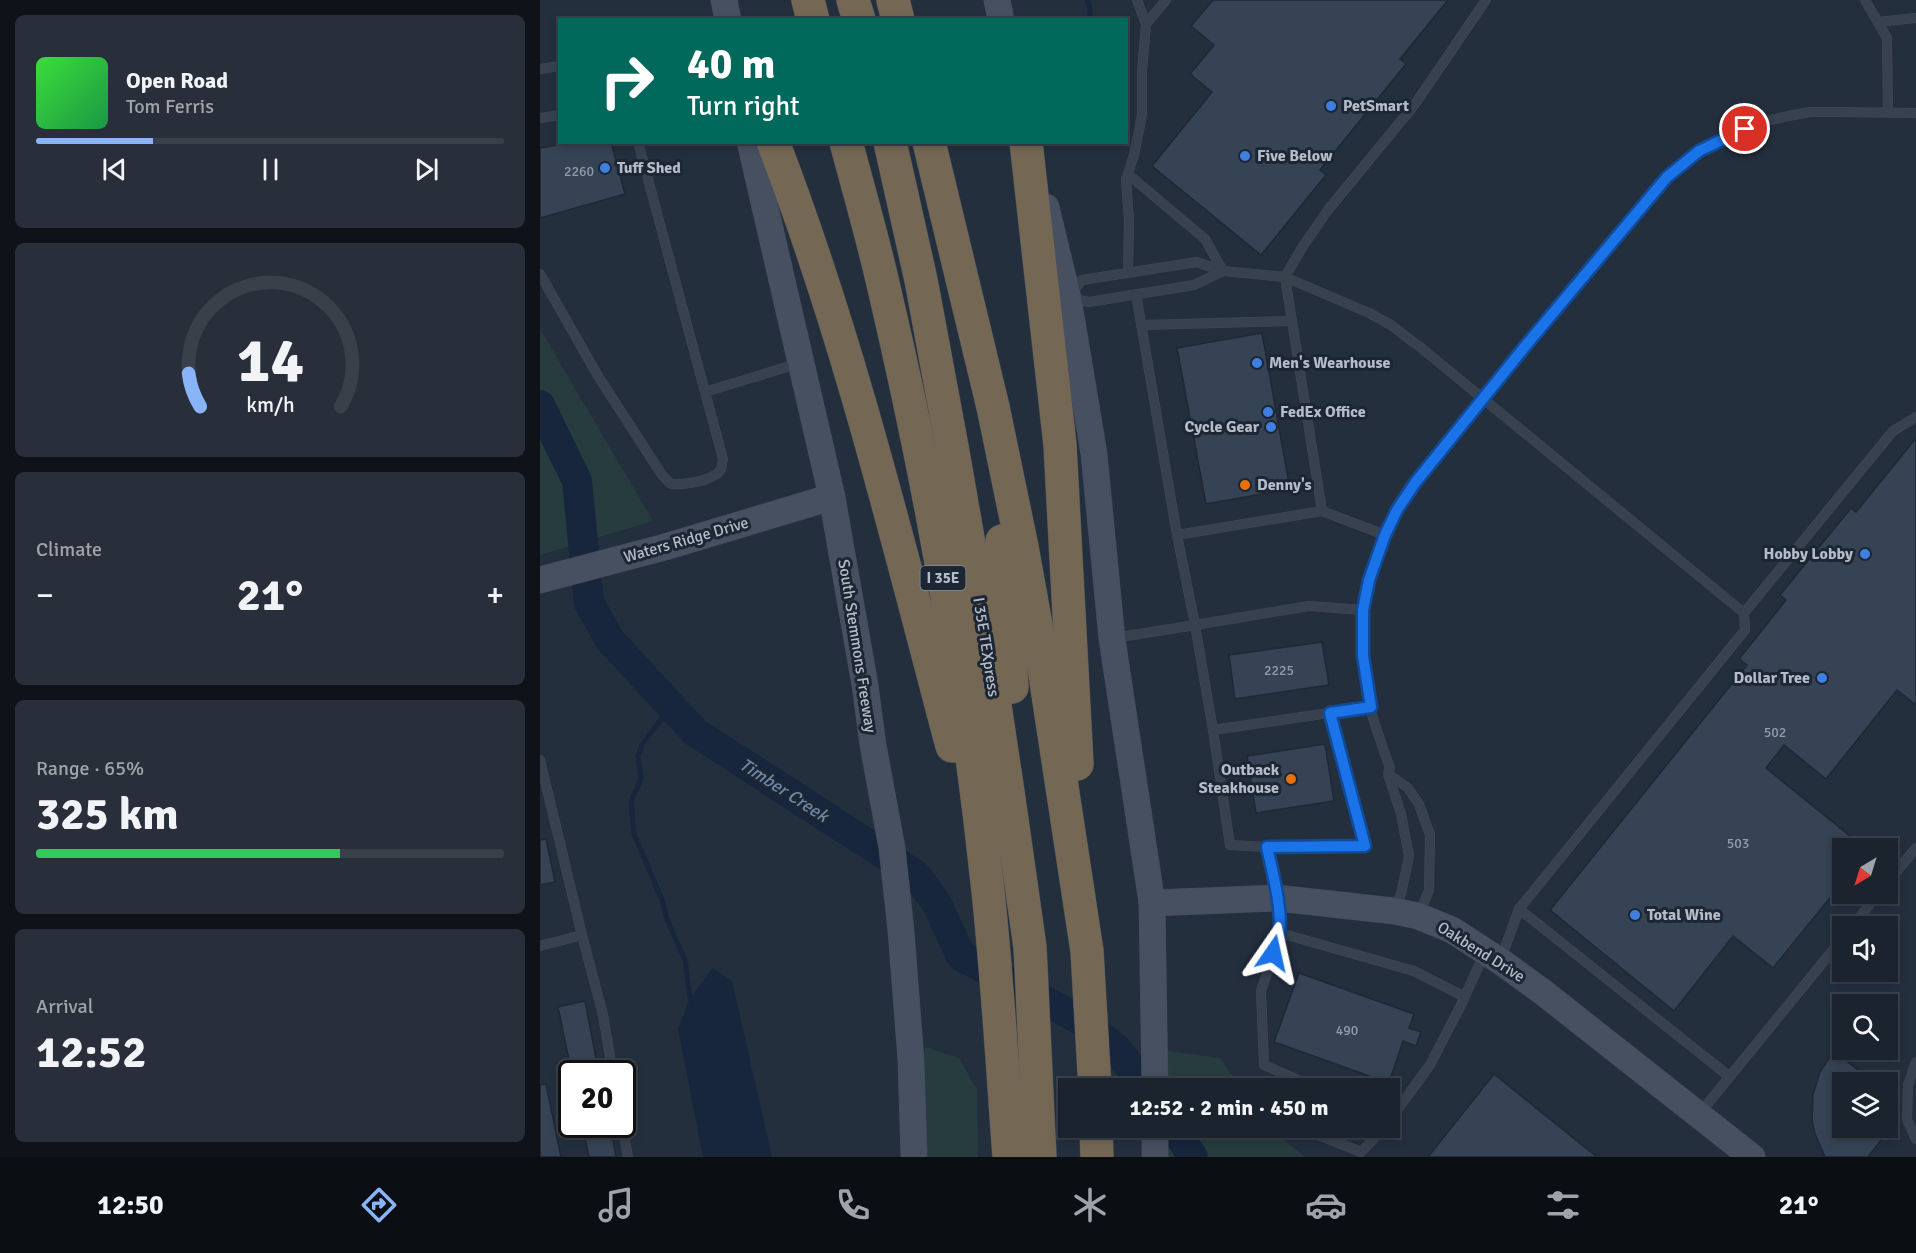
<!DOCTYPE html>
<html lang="en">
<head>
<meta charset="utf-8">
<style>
  :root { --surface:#1b232e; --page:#282f3a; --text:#f1f3f6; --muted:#a0a4aa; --line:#39404a; --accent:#8ab4f8 }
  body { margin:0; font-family:Signika,sans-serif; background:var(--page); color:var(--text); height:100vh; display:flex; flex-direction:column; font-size:22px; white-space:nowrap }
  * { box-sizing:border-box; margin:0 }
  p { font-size:20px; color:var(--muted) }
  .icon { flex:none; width:33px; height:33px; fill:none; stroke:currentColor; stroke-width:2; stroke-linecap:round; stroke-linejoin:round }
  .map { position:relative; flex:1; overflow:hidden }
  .panel { display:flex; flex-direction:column; gap:15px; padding:15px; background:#0f1319; width:540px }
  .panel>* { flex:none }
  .hud { position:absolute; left:18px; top:18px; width:570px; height:126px; border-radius:0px; box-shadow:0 3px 9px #0003,0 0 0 2px var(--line); background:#00695c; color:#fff; overflow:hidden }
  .needle { width:39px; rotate:218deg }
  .fabs { position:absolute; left:1292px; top:838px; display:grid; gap:12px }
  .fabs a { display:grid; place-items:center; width:66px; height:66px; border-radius:0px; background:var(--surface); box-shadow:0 3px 9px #0003,0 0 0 2px var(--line); font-size:30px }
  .speed { position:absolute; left:18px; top:1060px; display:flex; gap:12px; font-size:30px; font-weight:700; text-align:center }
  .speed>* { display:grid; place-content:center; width:78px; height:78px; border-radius:50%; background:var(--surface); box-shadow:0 3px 9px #0003,0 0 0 2px var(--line); line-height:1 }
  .speed .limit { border:3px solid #111; border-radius:9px; background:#fff; color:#111 }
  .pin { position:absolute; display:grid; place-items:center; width:51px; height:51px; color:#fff; margin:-26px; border:3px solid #fff; border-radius:50%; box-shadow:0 2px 6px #0007 }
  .me { position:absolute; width:66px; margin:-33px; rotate:11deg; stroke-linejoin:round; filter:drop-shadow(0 0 4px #0008) }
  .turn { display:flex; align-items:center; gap:21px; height:126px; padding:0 30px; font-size:27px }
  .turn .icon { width:78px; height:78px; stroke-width:2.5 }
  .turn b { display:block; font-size:42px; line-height:51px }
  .big { font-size:45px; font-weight:700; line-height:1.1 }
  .panel .card { flex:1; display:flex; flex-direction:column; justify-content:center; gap:9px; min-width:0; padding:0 21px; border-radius:9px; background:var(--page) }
  .panel .dial { align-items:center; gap:0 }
  .dial svg { height:156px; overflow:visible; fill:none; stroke:var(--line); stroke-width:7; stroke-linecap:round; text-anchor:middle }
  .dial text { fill:var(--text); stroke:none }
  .song { display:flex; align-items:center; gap:18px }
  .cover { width:72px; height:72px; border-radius:9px; background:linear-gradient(135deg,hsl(120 70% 55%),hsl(140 70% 35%)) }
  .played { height:6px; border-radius:3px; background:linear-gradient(90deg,var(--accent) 25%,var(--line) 25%) }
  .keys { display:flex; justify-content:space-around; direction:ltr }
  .heat { display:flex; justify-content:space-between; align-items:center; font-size:33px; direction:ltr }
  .charge { height:9px; border-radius:4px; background:linear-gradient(90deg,#34c759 65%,var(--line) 0) }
  .trip { position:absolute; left:518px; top:1078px; width:342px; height:60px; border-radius:0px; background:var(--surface); box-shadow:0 3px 9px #0003,0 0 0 2px var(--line); font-weight:700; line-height:60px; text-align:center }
  .tab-bar { display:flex; height:96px; justify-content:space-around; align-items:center; background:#0b0e12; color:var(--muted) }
  .tab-bar .icon { width:42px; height:42px }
  .tab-bar .selected { color:var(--accent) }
  .tab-bar b { font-size:27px; color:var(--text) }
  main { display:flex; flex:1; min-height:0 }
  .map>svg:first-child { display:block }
</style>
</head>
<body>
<main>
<section class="panel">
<div class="card">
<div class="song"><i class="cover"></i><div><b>Open Road</b><p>Tom Ferris</p></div></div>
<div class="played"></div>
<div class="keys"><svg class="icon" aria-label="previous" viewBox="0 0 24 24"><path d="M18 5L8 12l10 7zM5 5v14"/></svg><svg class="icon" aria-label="pause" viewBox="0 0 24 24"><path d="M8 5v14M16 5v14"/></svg><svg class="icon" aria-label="next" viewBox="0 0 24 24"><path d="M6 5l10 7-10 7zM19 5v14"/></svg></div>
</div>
<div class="card dial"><svg viewBox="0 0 100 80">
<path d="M14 69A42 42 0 1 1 86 69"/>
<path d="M14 69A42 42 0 0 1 8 52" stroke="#8ab4f8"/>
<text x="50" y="56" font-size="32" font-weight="700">14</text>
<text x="50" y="72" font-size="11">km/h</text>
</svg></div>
<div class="card"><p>Climate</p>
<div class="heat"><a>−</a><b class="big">21°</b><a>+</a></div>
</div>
<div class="card"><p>Range · 65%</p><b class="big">325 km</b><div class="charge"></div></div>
<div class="card"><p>Arrival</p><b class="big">12:52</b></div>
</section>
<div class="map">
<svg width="1376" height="1157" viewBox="0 0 1376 1157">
  <rect width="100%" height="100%" fill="#242f3e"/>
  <g fill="#263c3f">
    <polygon points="0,329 113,521 0,555"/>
    <polygon points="385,1047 419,1058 437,1090 438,1157 381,1157"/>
    <polygon points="627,1051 680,1058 702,1089 627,1089"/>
    <polygon points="627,1128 729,1128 765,1157 627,1157"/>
  </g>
  <polygon fill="#17263c" points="173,968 192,981 232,1157 163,1157 138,1029 150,998"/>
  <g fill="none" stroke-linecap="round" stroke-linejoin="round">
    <g stroke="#17263c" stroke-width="5">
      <polyline points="547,0 550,8 550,20"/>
      <polyline points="131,706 102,745 98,756 101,779 91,801 94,834 122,900 128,922 145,960 150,998"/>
    </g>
    <g stroke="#17263c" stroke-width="30">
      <polyline points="0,405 37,481 49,603 70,640 155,732 376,875 397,904 421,956 544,1022 578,1050 606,1089"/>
      <polyline points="634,1128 653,1157"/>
    </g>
  </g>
  <g fill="#364354" stroke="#1f2835" stroke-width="1.5">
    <polygon points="673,0 908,0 860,59 866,64 780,170 786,175 721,255 612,166 672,92 650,74 674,45 651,26"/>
    <polygon points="34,142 71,142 85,194 0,218 0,148"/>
    <polygon points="722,333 750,489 666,504 637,348"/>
    <polygon points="1376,438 1376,705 1357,690 1286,779 1244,745 1226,768 1326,849 1302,849 1302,883 1233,968 1193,936 1134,1011 1010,910 1207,665 1199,659 1246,600 1240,595 1311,508 1316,512"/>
    <polygon points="782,642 789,685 695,699 689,655"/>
    <polygon points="785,744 794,801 716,813 707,756"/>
    <polygon points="6,839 15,882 0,885 0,840"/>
    <polygon points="759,973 874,1014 869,1028 881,1032 876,1046 863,1041 849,1083 734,1042"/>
    <polygon points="45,1001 59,1074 32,1074 18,1007"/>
    <polygon points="1294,1051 1334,1083 1302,1083 1302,1128 1336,1128 1345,1135 1328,1157 1285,1157 1275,1134 1272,1120 1273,1095 1280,1072"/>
    <polygon points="954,1074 1057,1157 888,1157"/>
    <polygon points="6,1084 21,1157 0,1157 0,1085"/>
    <polygon points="42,1125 70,1125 76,1157 49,1157"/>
  </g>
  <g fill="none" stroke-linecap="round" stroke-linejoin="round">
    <g stroke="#414a57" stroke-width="10">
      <g id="lane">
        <polyline points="597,0 606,24"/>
        <polyline points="1325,0 1347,38 1348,112"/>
        <polyline points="1338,22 1376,18"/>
        <polyline points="0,69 20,66"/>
        <polyline points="0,118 20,115"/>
        <polyline points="589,175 665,239 683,271"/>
        <polyline points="683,271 654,285 549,302 528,298 542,280 657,262 683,271 745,277 829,313 851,325 885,351 1204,613"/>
        <polyline points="588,272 589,220 586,179 594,155 602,115 602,71 606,24 626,0"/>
        <path d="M0,274L58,376L122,475L131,484C143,485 175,481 181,469C182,466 182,462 183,459L98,142"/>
        <polyline points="601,325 752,321"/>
        <polyline points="165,392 260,363"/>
        <polyline points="782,511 745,277 763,246 788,210 875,104 946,0"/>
        <polyline points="637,535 782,511 845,535"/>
        <polyline points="823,610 769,606 655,625 673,730 830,707"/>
        <polyline points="574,638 655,625 637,535 596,294"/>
        <polyline points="673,730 690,845 727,847 737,898 740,933 721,991 724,1065 779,1089"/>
        <polyline points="0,760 42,935 0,946"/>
        <polyline points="848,774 868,788 879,804 890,835 889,890 879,915"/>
        <polyline points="727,847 825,846 790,713"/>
        <polyline points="1347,883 1376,848"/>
        <path d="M855,908L861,894L869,856L861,814L848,774L850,768C843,748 835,727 830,707C824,678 818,639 823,610C831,564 849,523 875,483L1088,221L1127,177L1159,151L1189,135L1218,123L1248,116L1270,112H1296L1376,113"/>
        <polyline points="979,909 1190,1077"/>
        <polyline points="1312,927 1338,894"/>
        <polyline points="740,933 874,971 925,997"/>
        <polyline points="42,935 63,1015 73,1074"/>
        <polyline points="961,959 979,909 1205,630 1204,613 1353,431 1376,417"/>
        <polyline points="1376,1062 1368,1085 1367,1120 1376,1139"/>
        <polyline points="1160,1113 1302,939"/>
        <polyline points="849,1121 890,1065 922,1003 944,954"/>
        <polyline points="82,1125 88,1157"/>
        <polyline points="766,1128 766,1130 821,1152 844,1128"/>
      </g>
    </g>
    <g stroke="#414a57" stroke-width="27">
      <g id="secondary">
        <polyline points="184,0 188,20"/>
        <polyline points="457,0 461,20"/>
        <polyline points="210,142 292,497 325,685 333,745 352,848 361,931 371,1060 374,1157"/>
        <polyline points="506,207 528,298 554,454 572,639 612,903 615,1089"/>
        <polyline points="0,580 125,547 292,497"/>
        <polyline points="612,903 737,898 854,911 878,916 912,930 960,961 1004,993 1212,1157"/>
        <polyline points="615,1128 615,1157"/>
      </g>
    </g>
    <g stroke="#434c59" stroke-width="34">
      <g id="highway">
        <polyline points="268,0 273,20"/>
        <polyline points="313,0 319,20"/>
        <polyline points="353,0 358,20"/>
        <path d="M233,142C309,339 358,543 412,746"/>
        <path d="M306,142C319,191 333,239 344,288C389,480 425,676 446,873C457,968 462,1062 469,1157"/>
        <polyline points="350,142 381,280 413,452 442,619 468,792 490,947 500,1157"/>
        <polyline points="389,142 453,407 482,547 505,675 547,951 555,1089"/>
        <polyline points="486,142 520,445 537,764"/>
        <polyline points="462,541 472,687"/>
        <polyline points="556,1128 557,1157"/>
      </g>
    </g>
    <use href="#lane" stroke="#38414e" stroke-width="9"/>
    <use href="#secondary" stroke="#465061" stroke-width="26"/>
    <use href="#highway" stroke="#746855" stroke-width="33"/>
  </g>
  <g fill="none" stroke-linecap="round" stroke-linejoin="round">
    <g stroke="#114b97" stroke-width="15">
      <path id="route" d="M733,953C735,947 738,940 739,934C743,911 732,870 727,847L825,846L790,713L831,707L823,656V610L829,580L845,535L857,510L875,483L987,344L1127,177L1159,151L1205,129"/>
    </g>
    <use href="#route" stroke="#1a73e8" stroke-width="10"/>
  </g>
  <g fill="#3f7fe0" stroke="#1d2633" stroke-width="2">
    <circle cx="791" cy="106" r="6"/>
    <circle cx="705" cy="156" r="6"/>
    <circle cx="65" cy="168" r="6"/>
    <circle cx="717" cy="363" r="6"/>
    <circle cx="728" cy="412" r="6"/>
    <circle cx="731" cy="427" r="6"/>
    <circle cx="1325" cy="554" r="6"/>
    <circle cx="1282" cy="678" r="6"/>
    <circle cx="1095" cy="915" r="6"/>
  </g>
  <g fill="#e8710a" stroke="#1d2633" stroke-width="2">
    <circle cx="705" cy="485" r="6"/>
    <circle cx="751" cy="779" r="6"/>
  </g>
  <g text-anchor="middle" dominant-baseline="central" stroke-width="6" stroke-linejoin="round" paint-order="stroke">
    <g font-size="14" fill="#929caa">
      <text x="39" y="171">2260</text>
      <text x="739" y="670">2225</text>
      <text x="1235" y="732">502</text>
      <text x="1198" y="843">503</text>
      <text x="807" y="1030">490</text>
    </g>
    <rect fill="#1d2633" stroke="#878f9c" stroke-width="1.5" x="380.5" y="566" width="45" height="24" rx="4.5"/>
    <g font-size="15" font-weight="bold" fill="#b4bcc9">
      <text x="403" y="578">I 35E</text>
    </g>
    <g font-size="16" font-weight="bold" fill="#b4bcc9" stroke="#1d2633" text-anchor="start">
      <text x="803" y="106">PetSmart</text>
      <text x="717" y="156">Five Below</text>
      <text x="77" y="168">Tuff Shed</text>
      <text x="729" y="363">Men's Wearhouse</text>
      <text x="740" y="412">FedEx Office</text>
      <text x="719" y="427" text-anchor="end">Cycle Gear</text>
      <text x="717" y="485">Denny's</text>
      <text x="1313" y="554" text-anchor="end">Hobby Lobby</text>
      <text x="1270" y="678" text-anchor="end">Dollar Tree</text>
      <text x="739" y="770" text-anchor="end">Outback<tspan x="739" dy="18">Steakhouse</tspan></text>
      <text x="1107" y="915">Total Wine</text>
    </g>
    <g font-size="16" fill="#b4bcc9" stroke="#1d2633">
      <text transform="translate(146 540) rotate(-16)">Waters Ridge Drive</text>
      <text transform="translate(317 646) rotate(81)">South Stemmons Freeway</text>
      <text transform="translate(446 647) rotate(81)">I 35E TEXpress</text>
      <text transform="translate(941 952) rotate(32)">Oakbend Drive</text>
    </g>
    <g font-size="18" font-style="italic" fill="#6d86a8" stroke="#1d2633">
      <text transform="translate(244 790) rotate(33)">Timber Creek</text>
    </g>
  </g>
</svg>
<div class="fabs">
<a><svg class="needle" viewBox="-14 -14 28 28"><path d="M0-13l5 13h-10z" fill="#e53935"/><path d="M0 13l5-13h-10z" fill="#a0a4aa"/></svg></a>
<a><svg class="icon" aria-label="sound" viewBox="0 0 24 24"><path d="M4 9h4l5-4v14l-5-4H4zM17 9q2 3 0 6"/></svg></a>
<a><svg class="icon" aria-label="search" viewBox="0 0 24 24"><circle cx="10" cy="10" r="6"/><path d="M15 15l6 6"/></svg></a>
<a><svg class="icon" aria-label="layers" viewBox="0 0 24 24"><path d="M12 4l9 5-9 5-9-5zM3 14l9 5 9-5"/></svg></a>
</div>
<div class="speed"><div class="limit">20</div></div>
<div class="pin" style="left:1205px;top:129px;background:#d93025"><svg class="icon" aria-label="arrive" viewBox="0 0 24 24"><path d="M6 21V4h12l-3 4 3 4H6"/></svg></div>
<svg class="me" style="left:733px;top:953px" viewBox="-20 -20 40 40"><path d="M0-17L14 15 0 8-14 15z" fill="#1a73e8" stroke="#fff" stroke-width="4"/></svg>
<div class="trip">12:52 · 2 min · 450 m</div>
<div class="hud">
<div class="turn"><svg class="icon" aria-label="right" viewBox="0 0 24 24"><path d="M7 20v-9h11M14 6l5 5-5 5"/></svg><div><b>40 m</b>Turn right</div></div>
</div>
</div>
</main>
<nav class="tab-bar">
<b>12:50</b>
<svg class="icon selected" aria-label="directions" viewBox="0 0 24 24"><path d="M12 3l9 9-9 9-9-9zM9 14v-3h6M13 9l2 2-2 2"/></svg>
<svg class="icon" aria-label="music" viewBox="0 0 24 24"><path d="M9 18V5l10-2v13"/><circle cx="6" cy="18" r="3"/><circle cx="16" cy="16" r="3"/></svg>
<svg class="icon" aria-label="phone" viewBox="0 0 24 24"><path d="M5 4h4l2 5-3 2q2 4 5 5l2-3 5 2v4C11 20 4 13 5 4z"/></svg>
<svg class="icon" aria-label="climate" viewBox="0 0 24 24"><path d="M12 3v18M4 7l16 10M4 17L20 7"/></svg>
<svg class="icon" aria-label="car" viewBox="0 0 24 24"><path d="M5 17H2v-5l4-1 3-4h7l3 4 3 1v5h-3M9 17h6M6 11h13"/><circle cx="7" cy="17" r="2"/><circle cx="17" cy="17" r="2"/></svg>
<svg class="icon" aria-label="filters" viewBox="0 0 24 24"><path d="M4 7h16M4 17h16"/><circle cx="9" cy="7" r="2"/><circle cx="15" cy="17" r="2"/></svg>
<b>21°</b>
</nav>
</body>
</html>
